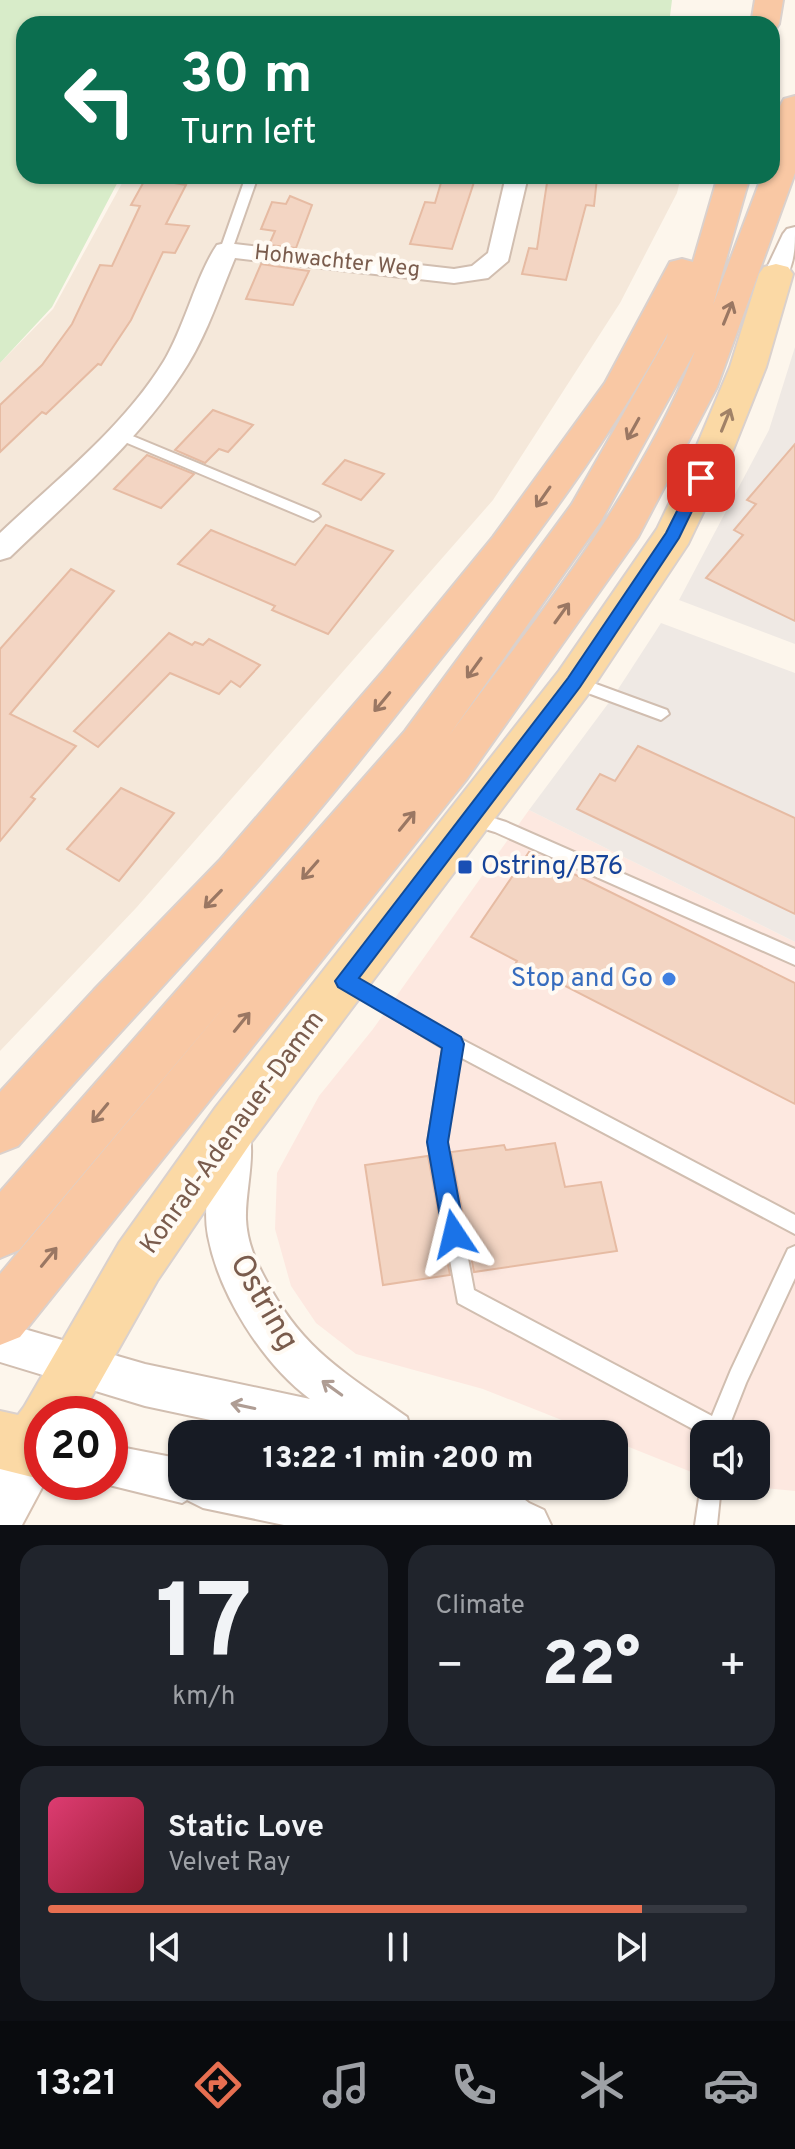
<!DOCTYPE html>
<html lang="en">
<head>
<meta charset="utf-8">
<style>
  :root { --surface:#171b24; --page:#20242c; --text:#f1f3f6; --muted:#9ea1a6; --line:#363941; --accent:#e76f51 }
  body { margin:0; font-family:Overpass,sans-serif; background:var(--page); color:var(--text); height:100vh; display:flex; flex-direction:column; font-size:30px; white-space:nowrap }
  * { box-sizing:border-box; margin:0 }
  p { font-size:26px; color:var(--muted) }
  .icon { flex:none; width:44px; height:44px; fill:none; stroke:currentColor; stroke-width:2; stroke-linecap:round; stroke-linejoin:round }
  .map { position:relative; height:1525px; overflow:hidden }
  .details { display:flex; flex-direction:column; gap:20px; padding:20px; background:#0d0f14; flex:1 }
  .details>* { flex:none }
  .banner { position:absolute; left:16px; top:16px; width:764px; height:168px; border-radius:24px; box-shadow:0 2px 6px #0004; background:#0b6e4f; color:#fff; overflow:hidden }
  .tools { position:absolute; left:690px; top:1420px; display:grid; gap:16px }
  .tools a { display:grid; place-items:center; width:80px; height:80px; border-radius:16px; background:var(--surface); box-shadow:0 2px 6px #0004; font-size:40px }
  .speed { position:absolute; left:24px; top:1396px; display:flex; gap:16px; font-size:40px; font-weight:700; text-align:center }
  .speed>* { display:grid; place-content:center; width:104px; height:104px; border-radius:50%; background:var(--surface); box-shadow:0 2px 6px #0004; line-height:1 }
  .speed .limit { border:12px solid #d22; background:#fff; color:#111 }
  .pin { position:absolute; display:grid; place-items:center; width:68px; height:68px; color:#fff; margin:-34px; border-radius:16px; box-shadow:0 4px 12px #0006 }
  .me { position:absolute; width:88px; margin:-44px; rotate:350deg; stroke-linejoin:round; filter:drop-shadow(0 0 6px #0008) }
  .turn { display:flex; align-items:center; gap:28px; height:168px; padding:0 32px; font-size:36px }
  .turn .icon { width:104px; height:104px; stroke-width:2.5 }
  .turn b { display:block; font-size:56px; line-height:68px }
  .big { font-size:60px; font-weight:800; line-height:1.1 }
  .details .widget { flex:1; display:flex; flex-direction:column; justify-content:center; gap:12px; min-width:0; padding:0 28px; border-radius:24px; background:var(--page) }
  .details .dial { align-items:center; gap:0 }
  .dial b { font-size:104px; line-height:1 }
  .song { display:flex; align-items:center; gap:24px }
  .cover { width:96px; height:96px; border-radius:12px; background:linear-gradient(135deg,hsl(340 70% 55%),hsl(350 70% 35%)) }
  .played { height:8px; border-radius:4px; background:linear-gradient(90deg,var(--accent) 85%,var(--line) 85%) }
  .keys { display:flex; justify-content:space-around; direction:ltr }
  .heat { display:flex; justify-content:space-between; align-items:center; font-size:44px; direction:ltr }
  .details .tiles { flex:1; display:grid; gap:20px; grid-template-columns:1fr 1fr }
  .widget:last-child { grid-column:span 2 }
  .trip { position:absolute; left:168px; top:1420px; width:460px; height:80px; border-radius:24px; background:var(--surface); box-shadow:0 2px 6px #0004; font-weight:800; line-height:80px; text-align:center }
  .tabs { display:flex; height:128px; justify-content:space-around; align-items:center; background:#090b0e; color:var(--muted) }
  .tabs .icon { width:56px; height:56px }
  .tabs .on { color:var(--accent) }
  .tabs b { font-size:36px; color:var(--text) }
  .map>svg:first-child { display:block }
</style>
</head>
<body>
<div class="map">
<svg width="795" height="1525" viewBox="0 0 795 1525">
  <rect width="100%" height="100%" fill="#fdf6ec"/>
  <polygon fill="#f5e8da" points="126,176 681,176 677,193 620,303 493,500 136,908 0,1051 0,363 53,309"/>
  <polygon fill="#fde8e0" points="529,810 795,942 795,1491 743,1486 756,1486 756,1434 704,1434 704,1477 614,1441 614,1434 597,1434 483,1389 356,1354 316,1323 291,1286 275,1229 277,1173 319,1096 373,1029"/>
  <g fill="#efe9e4">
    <polygon points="795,347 795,644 679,600 769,430"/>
    <polygon points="661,623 795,673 795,942 529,810 613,697"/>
  </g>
  <polygon fill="#d8ecc9" points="0,0 672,0 669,24 24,24 24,176 121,176 52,307 0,363"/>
  <g fill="#f3d5c3" stroke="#e6bba3" stroke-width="2">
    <polygon points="147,176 178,176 174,183 186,185 166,224 189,226 175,253 163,252 131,320 101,365 98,364 46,414 42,412 0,452 0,405 42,365 72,324 100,265 112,266 140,206 131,205"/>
    <polygon points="443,176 476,176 452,249 410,244 425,202 435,203"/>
    <polygon points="548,176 597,178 594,206 586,205 566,280 522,274 529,248 537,249"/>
    <polygon points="290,196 312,205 296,248 269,245 275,231 261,229 272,202 286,204"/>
    <polygon points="261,264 309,271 293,305 246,299"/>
    <polygon points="213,410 253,425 228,452 219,449 205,463 175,450"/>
    <polygon points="795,444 795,621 706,578 743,535 734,530 756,504 747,500"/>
    <polygon points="147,455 194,474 161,508 114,489"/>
    <polygon points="345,460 384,474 361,500 323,484"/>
    <polygon points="326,525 393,551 328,634 272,610 275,606 178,564 211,530 295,565"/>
    <polygon points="71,569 114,591 10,714 76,746 31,797 35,799 0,841 0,649"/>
    <polygon points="169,633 192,645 195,642 203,645 209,639 260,665 240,687 231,681 219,694 170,673 98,747 74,731"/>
    <polygon points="638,746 795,818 795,914 577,809 600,774 615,781"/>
    <polygon points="121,788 174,813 119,881 67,849"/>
    <polygon points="529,852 795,983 795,1104 544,975 537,985 511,972 517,961 471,937"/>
    <polygon points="555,1143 565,1187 601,1182 617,1251 474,1272 451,1152 504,1145 506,1150"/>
    <polygon points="428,1156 450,1275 383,1285 365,1165"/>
  </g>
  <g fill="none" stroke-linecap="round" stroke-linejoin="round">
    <g stroke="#d1beb0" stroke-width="4">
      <g id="service">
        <polygon points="246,176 258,176 232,250 226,254 222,253 220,250"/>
        <polygon points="118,430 318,513 320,516 313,521 308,519 113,437 113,431"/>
        <polygon points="574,676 667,710 669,714 661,720 569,686 566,682"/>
        <polygon points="471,811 506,822 795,949 795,965 495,832 465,823 463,818 465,813"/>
        <polygon points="347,973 459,1038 795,1215 795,1234 460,1057 446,1142 474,1290 712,1416 731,1370 788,1249 795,1246 795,1278 746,1383 726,1434 704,1435 458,1303 428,1142 443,1048 341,986 338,981 341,976"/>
        <polygon points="702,1478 704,1486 721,1486 717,1525 695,1525"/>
      </g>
    </g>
    <g stroke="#d1beb0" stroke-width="4">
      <g id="minor">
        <path d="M506,176H528L508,261L488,278L454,283L235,258C220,294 208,331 188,364C142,439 72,497 10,557L0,560V533C56,480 123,428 164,361C185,326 196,276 217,245L226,243L454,269L472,266L488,253Z"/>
        <path d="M795,227C795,247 795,262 785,279H767L764,274L783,234L787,229Z"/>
        <path d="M233,1116L246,1122C258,1149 245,1189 246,1219C247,1243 256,1262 267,1282C303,1351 347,1374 407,1417L412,1434H276L145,1406L0,1362V1322L145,1364L310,1399C263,1364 219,1295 208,1236C204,1215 207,1191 210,1169C212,1153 213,1137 220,1122Z"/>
        <polygon points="110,1445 182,1459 182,1486 305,1486 334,1492 456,1499 450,1486 507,1486 529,1503 544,1510 551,1525 284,1525 203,1508 187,1500 182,1503 97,1482 110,1482"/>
      </g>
    </g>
    <g stroke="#d6c0b0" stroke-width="4">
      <polygon id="secondary" points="32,1419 42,1423 42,1482 45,1482 22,1525 0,1525 0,1447 11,1427"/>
    </g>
    <g stroke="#dad1cd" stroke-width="4">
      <polygon id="primary" points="776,264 788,267 793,274 766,367 733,450 688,544 589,693 252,1141 157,1281 82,1414 42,1414 42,1473 32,1477 0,1469 0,1411 18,1415 24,1407 119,1243 216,1107 559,671 657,529 695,450 730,367 759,274 764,267"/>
    </g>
    <g stroke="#dad1cd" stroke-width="4">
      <g id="trunk">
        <polygon points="755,0 783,0 779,24 775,30 772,31 772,24 751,24"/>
        <path d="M795,96V173L717,387L638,537L466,780L20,1337L0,1345V1274L239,989L19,1250L0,1258V1192L405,731L572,504L666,339L668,333C609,441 534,540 458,637C390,722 323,809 250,890C173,976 94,1059 18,1146L0,1153V1092L94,990L219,861L384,670L493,537L605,383L670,262L682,259L693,262L718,176H750L713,305L762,176H772C772,151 770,120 784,99ZM695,351C639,495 538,615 448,737L601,521Z"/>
      </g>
    </g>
    <use href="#service" fill="#fff" fill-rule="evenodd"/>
    <use href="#minor" fill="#fff" fill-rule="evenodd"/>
    <use href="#secondary" fill="#fff" fill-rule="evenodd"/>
    <use href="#primary" fill="#fbd9a5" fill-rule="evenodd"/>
    <use href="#trunk" fill="#f9c8a4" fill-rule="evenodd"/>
  </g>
  <defs><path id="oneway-shaft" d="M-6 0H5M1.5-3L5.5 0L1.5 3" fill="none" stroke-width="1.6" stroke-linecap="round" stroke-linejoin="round" transform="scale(2)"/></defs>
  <g stroke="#9a7763">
    <use href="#oneway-shaft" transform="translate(728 313) rotate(-68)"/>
    <use href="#oneway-shaft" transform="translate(633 429) rotate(119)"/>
    <use href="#oneway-shaft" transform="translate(543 497) rotate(125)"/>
    <use href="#oneway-shaft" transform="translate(562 613) rotate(-54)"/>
    <use href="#oneway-shaft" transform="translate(474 668) rotate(126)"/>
    <use href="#oneway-shaft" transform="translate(382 702) rotate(130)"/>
    <use href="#oneway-shaft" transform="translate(407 821) rotate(-51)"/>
    <use href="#oneway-shaft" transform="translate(310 870) rotate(131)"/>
    <use href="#oneway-shaft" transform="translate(213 899) rotate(134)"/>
    <use href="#oneway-shaft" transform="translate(242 1022) rotate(-51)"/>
    <use href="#oneway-shaft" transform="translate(100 1113) rotate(130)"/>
    <use href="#oneway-shaft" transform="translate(49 1257) rotate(-51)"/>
  </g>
  <use stroke="#a18267" href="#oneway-shaft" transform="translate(726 420) rotate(-68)"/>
  <g stroke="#af9d94">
    <use href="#oneway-shaft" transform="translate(332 1388) rotate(-144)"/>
    <use href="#oneway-shaft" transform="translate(243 1406) rotate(-168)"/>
  </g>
  <polygon fill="#1a73e8" stroke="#114b97" stroke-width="2" points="701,473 708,478 679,538 580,687 359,978 461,1037 464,1044 448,1142 465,1234 462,1242 454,1245 446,1242 443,1234 427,1142 442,1048 338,987 335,981 568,678 666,533 695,475"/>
  <rect fill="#1a4fb4" stroke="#fffaf3" stroke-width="3" x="457" y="859" width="16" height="16" rx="4"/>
  <circle fill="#3f7fe0" stroke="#fffaf3" stroke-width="3" cx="669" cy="979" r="8"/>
  <g text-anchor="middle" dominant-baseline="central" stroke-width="8" stroke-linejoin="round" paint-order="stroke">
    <g font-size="22" fill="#7a5c4d" stroke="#fffaf3">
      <text transform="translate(337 262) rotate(6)">Hohwachter Weg</text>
    </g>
    <g font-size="26" fill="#164399" stroke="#fffaf3" text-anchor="start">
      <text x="481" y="867">Ostring/B76</text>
    </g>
    <g font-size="26" fill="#366cbe" stroke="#fffaf3" text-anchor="end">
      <text x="653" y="979">Stop and Go</text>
    </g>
    <g font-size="26" fill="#7a5c4d" stroke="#fffaf3">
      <text transform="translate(233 1133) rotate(-54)">Konrad-Adenauer-Damm</text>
    </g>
    <g font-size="32" fill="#7a5c4d" stroke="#fffaf3">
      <text transform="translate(263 1303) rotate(60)">Ostring</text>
    </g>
  </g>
</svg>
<div class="tools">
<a><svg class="icon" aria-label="sound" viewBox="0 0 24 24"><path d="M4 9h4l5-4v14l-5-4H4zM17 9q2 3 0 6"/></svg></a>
</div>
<div class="speed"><div class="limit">20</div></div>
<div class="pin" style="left:701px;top:478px;background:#d93025"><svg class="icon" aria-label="arrive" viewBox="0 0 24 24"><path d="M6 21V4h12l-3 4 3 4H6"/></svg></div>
<svg class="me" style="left:454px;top:1234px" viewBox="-20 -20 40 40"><path d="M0-17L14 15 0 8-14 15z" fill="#1a73e8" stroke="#fff" stroke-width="4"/></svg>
<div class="trip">13:22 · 1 min · 200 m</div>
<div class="banner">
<div class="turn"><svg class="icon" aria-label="left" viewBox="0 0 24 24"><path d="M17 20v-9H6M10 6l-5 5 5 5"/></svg><div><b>30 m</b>Turn left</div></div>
</div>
</div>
<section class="details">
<div class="tiles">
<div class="widget dial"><b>17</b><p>km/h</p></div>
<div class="widget"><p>Climate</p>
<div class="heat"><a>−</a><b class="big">22°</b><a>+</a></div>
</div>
<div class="widget">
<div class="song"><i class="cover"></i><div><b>Static Love</b><p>Velvet Ray</p></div></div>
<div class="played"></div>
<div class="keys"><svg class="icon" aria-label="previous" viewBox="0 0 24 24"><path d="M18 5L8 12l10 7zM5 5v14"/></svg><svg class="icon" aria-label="pause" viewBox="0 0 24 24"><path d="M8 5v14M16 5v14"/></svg><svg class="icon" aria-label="next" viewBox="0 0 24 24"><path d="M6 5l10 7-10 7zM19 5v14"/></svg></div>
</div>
</div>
</section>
<nav class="tabs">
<b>13:21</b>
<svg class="icon on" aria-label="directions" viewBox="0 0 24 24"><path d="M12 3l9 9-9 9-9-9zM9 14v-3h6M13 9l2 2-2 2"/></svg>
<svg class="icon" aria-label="music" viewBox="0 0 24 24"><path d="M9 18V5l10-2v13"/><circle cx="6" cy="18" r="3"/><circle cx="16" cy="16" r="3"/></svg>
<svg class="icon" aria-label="phone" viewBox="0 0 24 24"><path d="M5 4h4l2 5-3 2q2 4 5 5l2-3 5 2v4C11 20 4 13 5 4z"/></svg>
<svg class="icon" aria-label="climate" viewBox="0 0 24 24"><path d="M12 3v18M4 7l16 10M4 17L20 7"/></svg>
<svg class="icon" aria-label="car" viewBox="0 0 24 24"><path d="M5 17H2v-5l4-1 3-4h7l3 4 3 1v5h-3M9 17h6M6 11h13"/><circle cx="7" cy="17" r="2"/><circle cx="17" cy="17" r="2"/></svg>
</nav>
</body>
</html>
